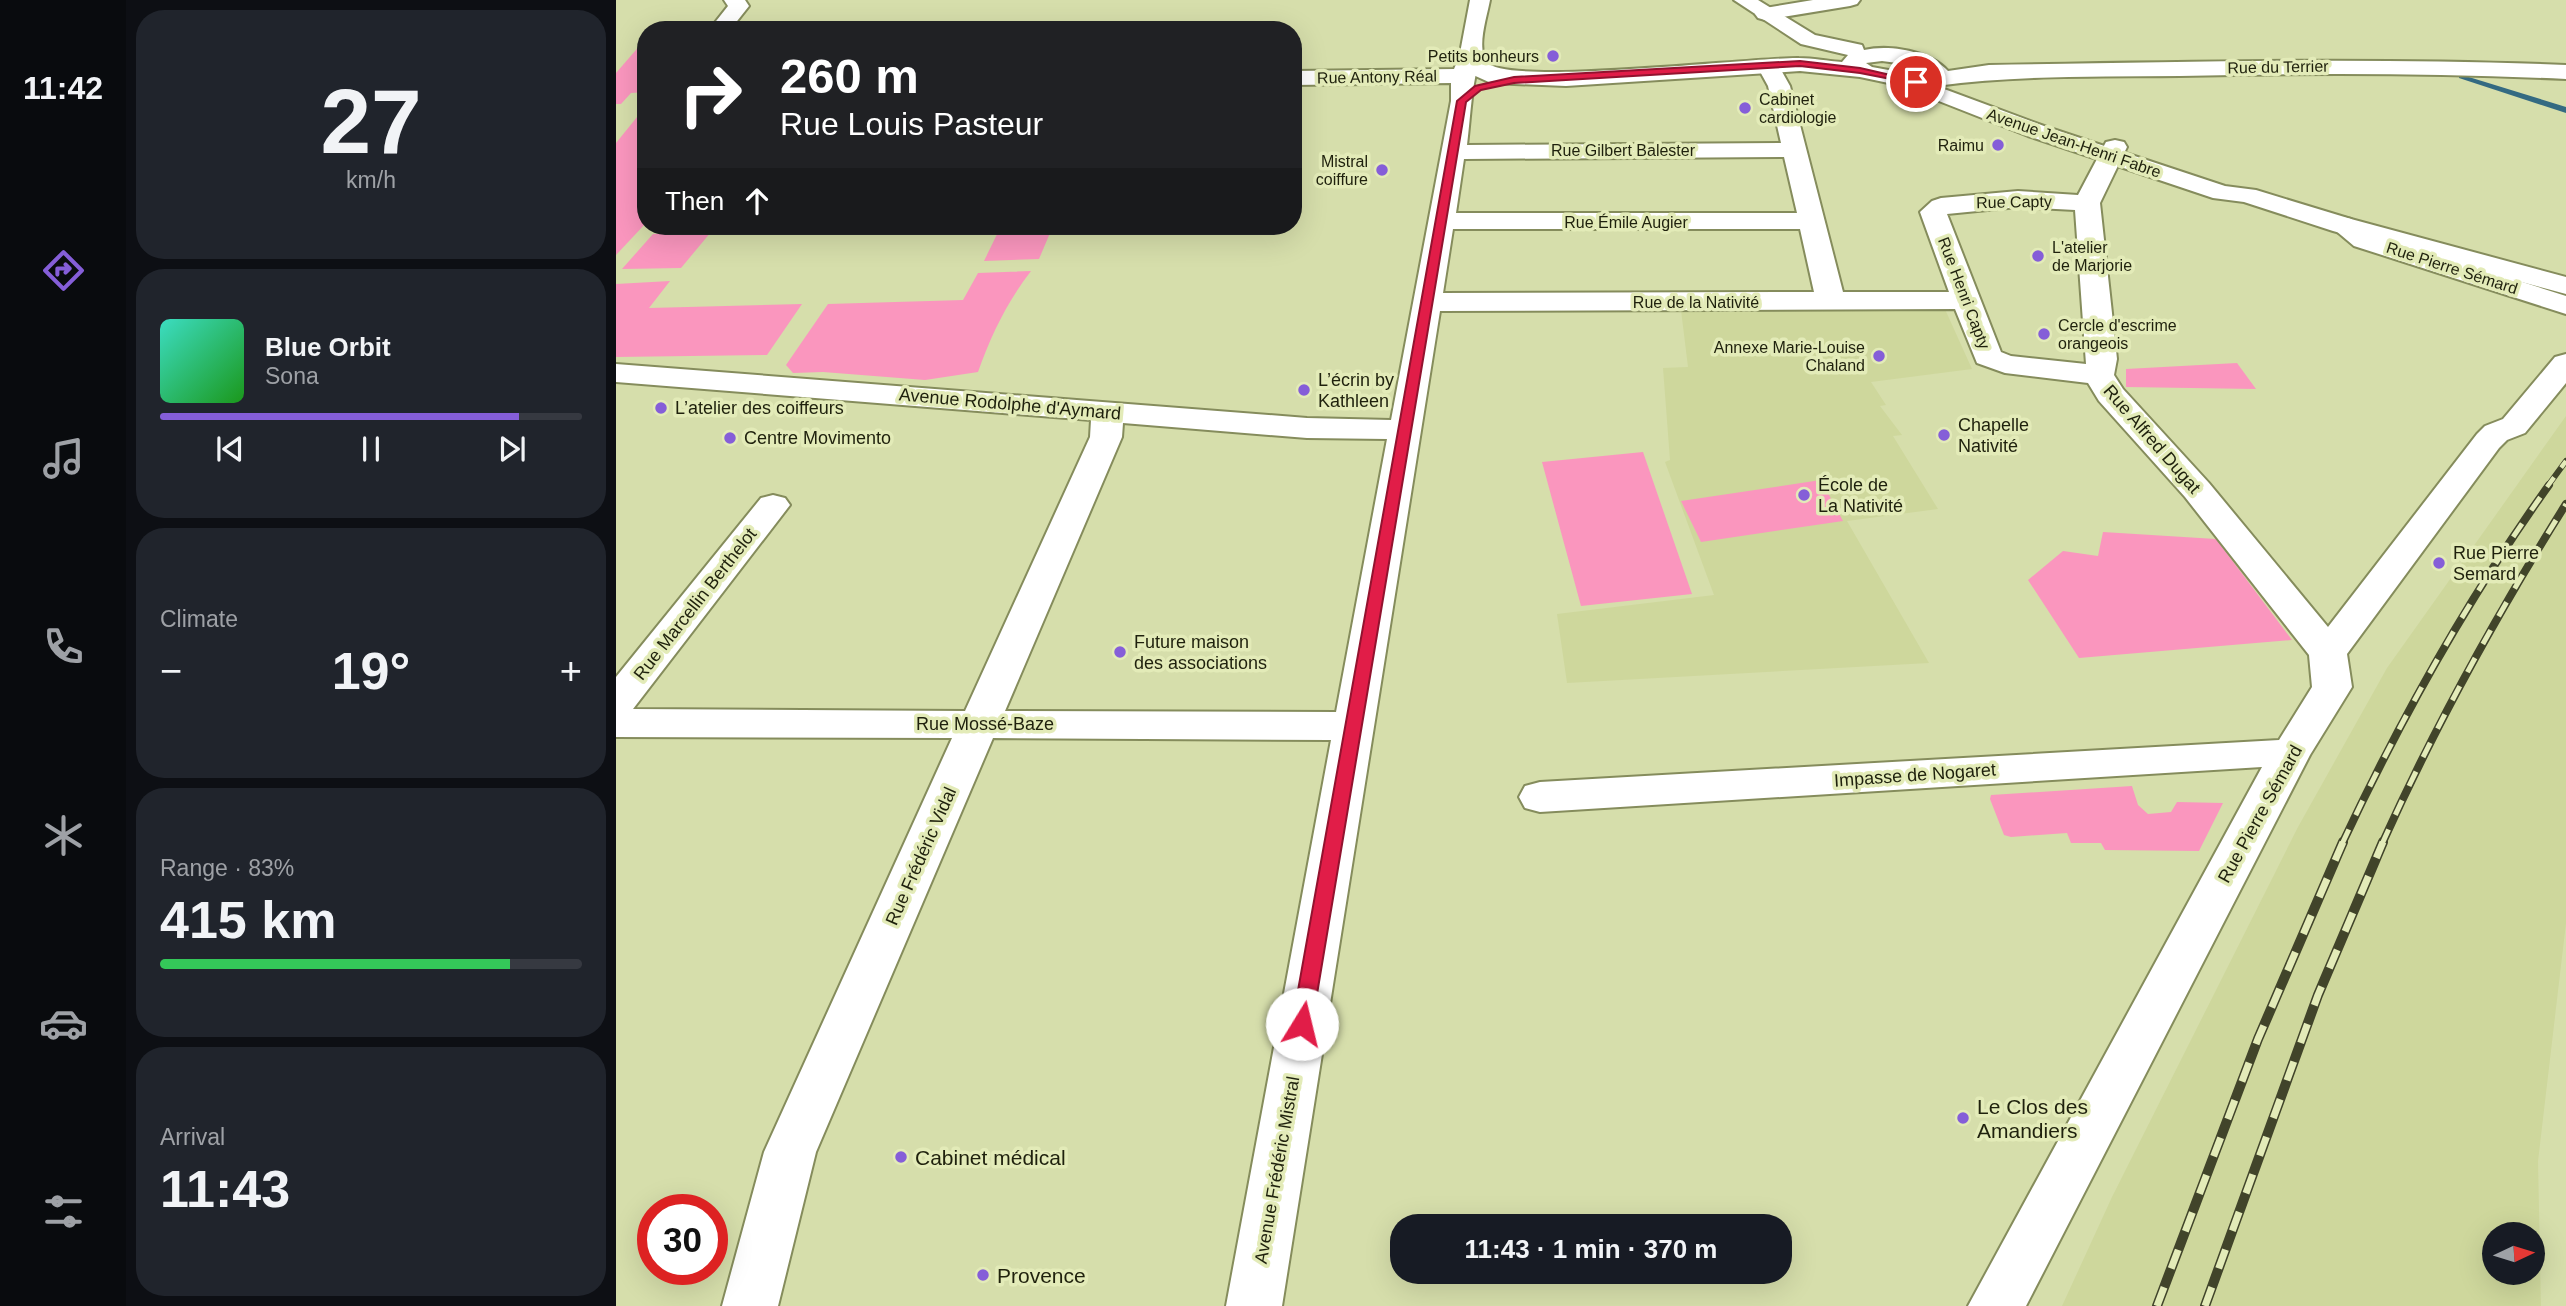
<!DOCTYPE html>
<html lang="en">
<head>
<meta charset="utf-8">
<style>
  :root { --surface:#171b24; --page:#20242c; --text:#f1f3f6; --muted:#9ea1a6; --line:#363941; --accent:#855ed8 }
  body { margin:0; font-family:Arial,sans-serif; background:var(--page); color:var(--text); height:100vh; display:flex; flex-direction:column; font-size:26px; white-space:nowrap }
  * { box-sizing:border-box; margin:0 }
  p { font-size:23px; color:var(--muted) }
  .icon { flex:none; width:38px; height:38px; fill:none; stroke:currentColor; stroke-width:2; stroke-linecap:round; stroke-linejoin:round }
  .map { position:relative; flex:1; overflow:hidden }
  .panel { display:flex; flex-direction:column; gap:10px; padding:10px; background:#0d0f14; width:490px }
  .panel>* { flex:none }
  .banner { position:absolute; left:21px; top:21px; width:665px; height:214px; border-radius:28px; box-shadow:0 7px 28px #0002; background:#202124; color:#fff; overflow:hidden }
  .needle { width:46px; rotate:86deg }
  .tools { position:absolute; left:1866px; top:1222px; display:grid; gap:14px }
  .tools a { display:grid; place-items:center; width:63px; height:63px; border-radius:50%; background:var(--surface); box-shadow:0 7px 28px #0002; font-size:35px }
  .speed { position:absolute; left:21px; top:1194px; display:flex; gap:14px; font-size:35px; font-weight:700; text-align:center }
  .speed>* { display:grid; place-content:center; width:91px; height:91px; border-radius:50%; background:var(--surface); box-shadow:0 7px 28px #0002; line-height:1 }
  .speed .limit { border:10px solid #d22; background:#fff; color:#111 }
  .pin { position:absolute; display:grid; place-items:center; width:60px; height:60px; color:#fff; margin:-30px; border:4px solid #fff; border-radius:50%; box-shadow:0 2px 7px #0007 }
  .me { position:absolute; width:77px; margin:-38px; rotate:9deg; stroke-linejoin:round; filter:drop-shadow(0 0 5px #0008) }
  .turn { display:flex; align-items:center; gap:24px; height:147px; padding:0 28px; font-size:32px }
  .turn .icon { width:91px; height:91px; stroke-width:2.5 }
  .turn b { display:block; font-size:49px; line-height:60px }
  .then { display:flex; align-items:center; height:66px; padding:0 28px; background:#0003; gap:14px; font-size:26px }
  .big { font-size:52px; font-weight:800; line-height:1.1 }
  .panel .tile { flex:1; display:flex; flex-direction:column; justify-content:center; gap:10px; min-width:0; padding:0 24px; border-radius:28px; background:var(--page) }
  .panel .dial { align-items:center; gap:0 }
  .dial b { font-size:91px; line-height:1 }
  .song { display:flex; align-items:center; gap:21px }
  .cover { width:84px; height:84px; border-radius:10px; background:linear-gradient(135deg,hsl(170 70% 55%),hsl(120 70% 35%)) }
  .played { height:7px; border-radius:4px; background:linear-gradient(90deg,var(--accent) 85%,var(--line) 85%) }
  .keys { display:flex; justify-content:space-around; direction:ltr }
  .heat { display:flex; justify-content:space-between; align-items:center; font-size:38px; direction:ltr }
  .charge { height:10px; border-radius:5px; background:linear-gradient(90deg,#34c759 83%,var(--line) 0) }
  .trip { position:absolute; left:774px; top:1214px; width:402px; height:70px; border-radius:28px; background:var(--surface); box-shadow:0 7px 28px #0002; font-weight:800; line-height:70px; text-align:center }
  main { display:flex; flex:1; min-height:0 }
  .tabs { display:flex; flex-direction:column; width:126px; justify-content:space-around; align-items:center; background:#090b0e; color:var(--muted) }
  .tabs .icon { width:49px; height:49px }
  .tabs .current { color:var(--accent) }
  .tabs b { font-size:32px; color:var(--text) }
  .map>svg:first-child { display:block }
</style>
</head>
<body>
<main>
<nav class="tabs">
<b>11:42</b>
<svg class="icon current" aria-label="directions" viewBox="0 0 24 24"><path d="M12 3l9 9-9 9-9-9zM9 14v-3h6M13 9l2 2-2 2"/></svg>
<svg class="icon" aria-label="music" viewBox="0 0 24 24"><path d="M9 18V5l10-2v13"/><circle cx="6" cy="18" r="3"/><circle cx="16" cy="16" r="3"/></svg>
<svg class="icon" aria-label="phone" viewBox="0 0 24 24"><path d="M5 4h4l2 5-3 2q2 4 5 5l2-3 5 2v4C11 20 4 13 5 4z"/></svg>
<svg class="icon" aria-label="climate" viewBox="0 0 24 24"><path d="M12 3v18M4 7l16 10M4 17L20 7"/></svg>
<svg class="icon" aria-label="car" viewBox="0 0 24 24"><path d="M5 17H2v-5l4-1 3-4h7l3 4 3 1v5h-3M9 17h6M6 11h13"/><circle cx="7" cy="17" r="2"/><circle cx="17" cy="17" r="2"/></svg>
<svg class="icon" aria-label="filters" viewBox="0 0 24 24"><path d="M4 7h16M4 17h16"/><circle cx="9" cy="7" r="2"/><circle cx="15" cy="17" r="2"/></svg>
</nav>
<section class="panel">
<div class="tile dial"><b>27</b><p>km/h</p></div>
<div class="tile">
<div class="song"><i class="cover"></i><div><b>Blue Orbit</b><p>Sona</p></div></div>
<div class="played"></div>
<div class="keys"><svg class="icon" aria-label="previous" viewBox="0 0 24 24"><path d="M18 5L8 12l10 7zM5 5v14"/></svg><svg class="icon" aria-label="pause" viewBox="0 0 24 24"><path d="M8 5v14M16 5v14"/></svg><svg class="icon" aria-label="next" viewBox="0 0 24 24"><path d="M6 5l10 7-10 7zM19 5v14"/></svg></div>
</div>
<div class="tile"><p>Climate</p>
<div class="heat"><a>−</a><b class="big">19°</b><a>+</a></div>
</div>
<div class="tile"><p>Range · 83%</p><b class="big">415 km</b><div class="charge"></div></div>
<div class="tile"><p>Arrival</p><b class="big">11:43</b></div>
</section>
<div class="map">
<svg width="1950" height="1306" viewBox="0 0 1950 1306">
  <rect width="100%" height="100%" fill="#d6deab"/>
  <g fill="#ced79c" fill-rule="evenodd">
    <polygon points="1328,307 1356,369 1255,382 1270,405 1264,406 1286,435 1277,436 1322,509 1231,521 1313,663 951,683 941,614 1098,595 1049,462 1054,460 1047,368 1072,367 1065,310"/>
    <path d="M1950,416V923L1922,1161L1925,1306H1446L1496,1197L1682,827L1771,668ZM1878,1234H1916V1272H1878Z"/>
  </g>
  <g fill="#fa96be">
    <polygon points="26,43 30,43 30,92 15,93 5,104 0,104 0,73"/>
    <polygon points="30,106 30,223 0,255 0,143"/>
    <polygon points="385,226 437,226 423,259 368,261"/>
    <polygon points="95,232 65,268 6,269 37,234"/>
    <path d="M415,271C391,302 375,335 362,372L309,380L207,372L177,373L170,365L212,304L347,300L362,273Z"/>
    <polygon points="54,281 33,308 186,304 151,355 0,357 0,284"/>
    <polygon points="1621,363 1640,389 1510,387 1510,369"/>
    <polygon points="1027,452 1076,594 965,606 926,462"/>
    <polygon points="1205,480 1227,521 1085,542 1065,501"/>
    <polygon points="1487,532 1600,539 1676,640 1463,658 1412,580 1447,551 1482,556"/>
    <polygon points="1516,786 1522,805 1532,814 1555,812 1561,802 1607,803 1583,851 1489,850 1485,843 1455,843 1451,833 1395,837 1388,835 1374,799 1375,795"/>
  </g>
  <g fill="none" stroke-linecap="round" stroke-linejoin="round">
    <polygon fill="#346a82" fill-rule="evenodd" points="1843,74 1950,107 1950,113 1843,78"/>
    <g stroke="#858c5c" stroke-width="4">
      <g id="minor">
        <polygon points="108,0 129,0 133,6 114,30 93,30 112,6"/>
        <polygon points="1197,0 1244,0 1241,4 1234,6 1149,20 1142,18 1139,14 1142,10 1149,8"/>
        <path d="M855,47L863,48L866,53C855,82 855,114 851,145L1165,143L1152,86L1141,66L1144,61H1160L1174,86L1227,292H1333L1304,212L1316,201L1325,198L1402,191L1462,195L1490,142L1499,140L1508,142L1511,147L1484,203L1501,359L1498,375L1507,389L1593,483L1712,627L1861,434L1869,426L1887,419L1939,357L1950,354V383L1909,433L1891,440L1883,448L1731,654L1736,687L1694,755L1410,1306H1352L1646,767L924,812L909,808L903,797L909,786L924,782L1663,740L1696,687L1693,655L1569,497L1483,401L1472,383L1389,373L1361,363L1339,309L824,311L666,1306H610L715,740L377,738L200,1152L162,1306H106L148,1152L336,738L0,737V677L145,498L157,495L169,498L174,505L17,709L349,711L474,437L475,420L0,382V364L691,418L775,420L835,101V83L677,85V71L838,69L847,48ZM1168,157L1181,213H840L848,159ZM1402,207L1459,210L1470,364L1395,356L1385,352L1331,214ZM837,229H1184L1198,292L827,293ZM507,423L691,438L771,439L720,712L389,711L506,437Z"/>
        <polygon points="1726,217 1735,219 1756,234 1950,296 1950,314 1738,246 1713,225 1717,219"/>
      </g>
    </g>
    <g stroke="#858c5c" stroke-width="4">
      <path id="major" d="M854,0H874C871,17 860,48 871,62C889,87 1139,57 1183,58C1197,58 1212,61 1226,62L1232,55L1185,44L1118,0H1142L1199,35L1246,45L1248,50C1274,44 1314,51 1332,71L1373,65C1565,62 1758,57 1950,65V79C1821,73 1693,73 1564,76C1482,77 1401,75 1320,86L1428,126L1609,186L1640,190L1735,219L1950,277V294L1717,231L1628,202L1597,198L1412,136L1282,85L1244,77L1184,71L950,86L875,83L855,74L844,53ZM1266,61L1289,64L1310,74L1300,75L1256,67L1250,63Z"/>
    </g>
    <use href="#minor" fill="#fff" fill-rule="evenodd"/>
    <use href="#major" fill="#fff" fill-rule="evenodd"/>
    <g stroke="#41442a" stroke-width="6">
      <polyline id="rail-far2" points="1931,487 1950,461"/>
    </g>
    <g stroke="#41442a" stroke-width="8">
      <g id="rail-far1">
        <path d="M1726,844C1785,718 1852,598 1933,485"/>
        <path d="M1766,844C1819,726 1881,614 1950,504"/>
      </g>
    </g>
    <g stroke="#41442a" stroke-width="10">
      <g id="rail">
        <polyline points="1541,1306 1642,1039 1727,842"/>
        <polyline points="1589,1306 1702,995 1767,842"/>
      </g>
    </g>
    <use href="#rail-far2" stroke="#e3ebb8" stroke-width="4.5" stroke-dasharray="12" stroke-linecap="butt"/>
    <use href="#rail-far1" stroke="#e3ebb8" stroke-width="5" stroke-dasharray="16" stroke-linecap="butt"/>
    <use href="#rail" stroke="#e3ebb8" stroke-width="7" stroke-dasharray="20" stroke-linecap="butt"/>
  </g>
  <polygon fill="#e11d48" stroke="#92132f" stroke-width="2" points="1184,61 1244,68 1305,82 1300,84 1244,73 1184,66 898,83 865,90 850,102 696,1024 693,1030 686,1032 679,1030 676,1024 841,101 859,86 898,77"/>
  <g fill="#855ed8" stroke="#e3ebb8" stroke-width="2.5">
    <circle cx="937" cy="56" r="7"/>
    <circle cx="1129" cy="108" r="7"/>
    <circle cx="1382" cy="145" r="7"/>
    <circle cx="766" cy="170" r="7"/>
    <circle cx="1422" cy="256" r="7"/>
    <circle cx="1428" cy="334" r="7"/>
    <circle cx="1263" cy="356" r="7"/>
    <circle cx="688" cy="390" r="7"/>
    <circle cx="45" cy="408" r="7"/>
    <circle cx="1328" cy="435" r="7"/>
    <circle cx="114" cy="438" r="7"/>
    <circle cx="1188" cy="495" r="7"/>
    <circle cx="1823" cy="563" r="7"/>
    <circle cx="504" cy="652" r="7"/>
    <circle cx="1347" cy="1118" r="7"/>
    <circle cx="285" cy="1157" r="7"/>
    <circle cx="367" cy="1275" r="7"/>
  </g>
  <g text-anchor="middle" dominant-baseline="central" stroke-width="7" stroke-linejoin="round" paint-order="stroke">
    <g font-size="16" fill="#1f210d" stroke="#e3ebb8" text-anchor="end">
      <text x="923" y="56">Petits bonheurs</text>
      <text x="1143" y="99" text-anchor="start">Cabinet<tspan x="1143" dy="18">cardiologie</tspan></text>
      <text x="1368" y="145">Raimu</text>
      <text x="752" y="161">Mistral<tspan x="752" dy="18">coiffure</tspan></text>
      <text x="1436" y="247" text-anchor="start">L'atelier<tspan x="1436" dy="18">de Marjorie</tspan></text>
      <text x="1442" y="325" text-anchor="start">Cercle d'escrime<tspan x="1442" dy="18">orangeois</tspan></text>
      <text x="1249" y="347">Annexe Marie-Louise<tspan x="1249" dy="18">Chaland</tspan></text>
    </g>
    <g font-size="16" fill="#1f210d" stroke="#e3ebb8">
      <text transform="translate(1662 67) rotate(-1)">Rue du Terrier</text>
      <text transform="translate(761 77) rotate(-1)">Rue Antony Réal</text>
      <text transform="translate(1458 143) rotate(19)">Avenue Jean-Henri Fabre</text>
      <text x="1007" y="150">Rue Gilbert Balester</text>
      <text transform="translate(1398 202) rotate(-1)">Rue Capty</text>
      <text x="1010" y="222">Rue Émile Augier</text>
      <text transform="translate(1836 268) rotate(18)">Rue Pierre Sémard</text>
      <text transform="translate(1348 293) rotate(69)">Rue Henri Capty</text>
      <text x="1080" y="302">Rue de la Nativité</text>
    </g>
    <g font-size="18" fill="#1f210d" stroke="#e3ebb8" text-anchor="start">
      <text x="702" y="380">L’écrin by<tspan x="702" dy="21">Kathleen</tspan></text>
      <text x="59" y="408">L’atelier des coiffeurs</text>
      <text x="1342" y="425">Chapelle<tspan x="1342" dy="21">Nativité</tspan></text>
      <text x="128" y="438">Centre Movimento</text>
      <text x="1202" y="485">École de<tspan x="1202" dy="21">La Nativité</tspan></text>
      <text x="1837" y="553">Rue Pierre<tspan x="1837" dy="21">Semard</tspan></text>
      <text x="518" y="642">Future maison<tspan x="518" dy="21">des associations</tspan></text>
    </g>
    <g font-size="18" fill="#1f210d" stroke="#e3ebb8">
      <text transform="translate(394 404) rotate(5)">Avenue Rodolphe d'Aymard</text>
      <text transform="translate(1536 439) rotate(49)">Rue Alfred Dugat</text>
      <text transform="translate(79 604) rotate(-52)">Rue Marcellin Berthelot</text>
      <text x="369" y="724">Rue Mossé-Baze</text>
      <text transform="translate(1299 775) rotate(-4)">Impasse de Nogaret</text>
      <text transform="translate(1644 814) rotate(-61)">Rue Pierre Sémard</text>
      <text transform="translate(305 856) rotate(-66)">Rue Frédéric Vidal</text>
      <text transform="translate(661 1170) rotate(-80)">Avenue Frédéric Mistral</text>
    </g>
    <g font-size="21" fill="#1f210d" stroke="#e3ebb8" text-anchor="start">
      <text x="1361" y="1106">Le Clos des<tspan x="1361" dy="24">Amandiers</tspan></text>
      <text x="299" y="1157">Cabinet médical</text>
      <text x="381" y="1275">Provence</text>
    </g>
  </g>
</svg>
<div class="tools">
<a><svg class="needle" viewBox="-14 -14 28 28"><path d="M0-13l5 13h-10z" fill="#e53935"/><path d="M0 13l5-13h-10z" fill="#9ea1a6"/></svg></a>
</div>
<div class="speed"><div class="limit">30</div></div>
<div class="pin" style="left:1300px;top:82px;background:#d93025"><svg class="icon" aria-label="arrive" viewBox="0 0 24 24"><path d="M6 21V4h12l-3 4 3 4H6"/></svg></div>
<svg class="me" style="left:686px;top:1024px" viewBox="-20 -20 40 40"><circle r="19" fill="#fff"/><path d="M0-13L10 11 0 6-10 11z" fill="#e11d48"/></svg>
<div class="trip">11:43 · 1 min · 370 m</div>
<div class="banner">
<div class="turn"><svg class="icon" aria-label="right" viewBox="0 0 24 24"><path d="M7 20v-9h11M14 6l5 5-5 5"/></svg><div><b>260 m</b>Rue Louis Pasteur</div></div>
<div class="then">Then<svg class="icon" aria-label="ahead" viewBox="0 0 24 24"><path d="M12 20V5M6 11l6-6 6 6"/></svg></div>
</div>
</div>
</main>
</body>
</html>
